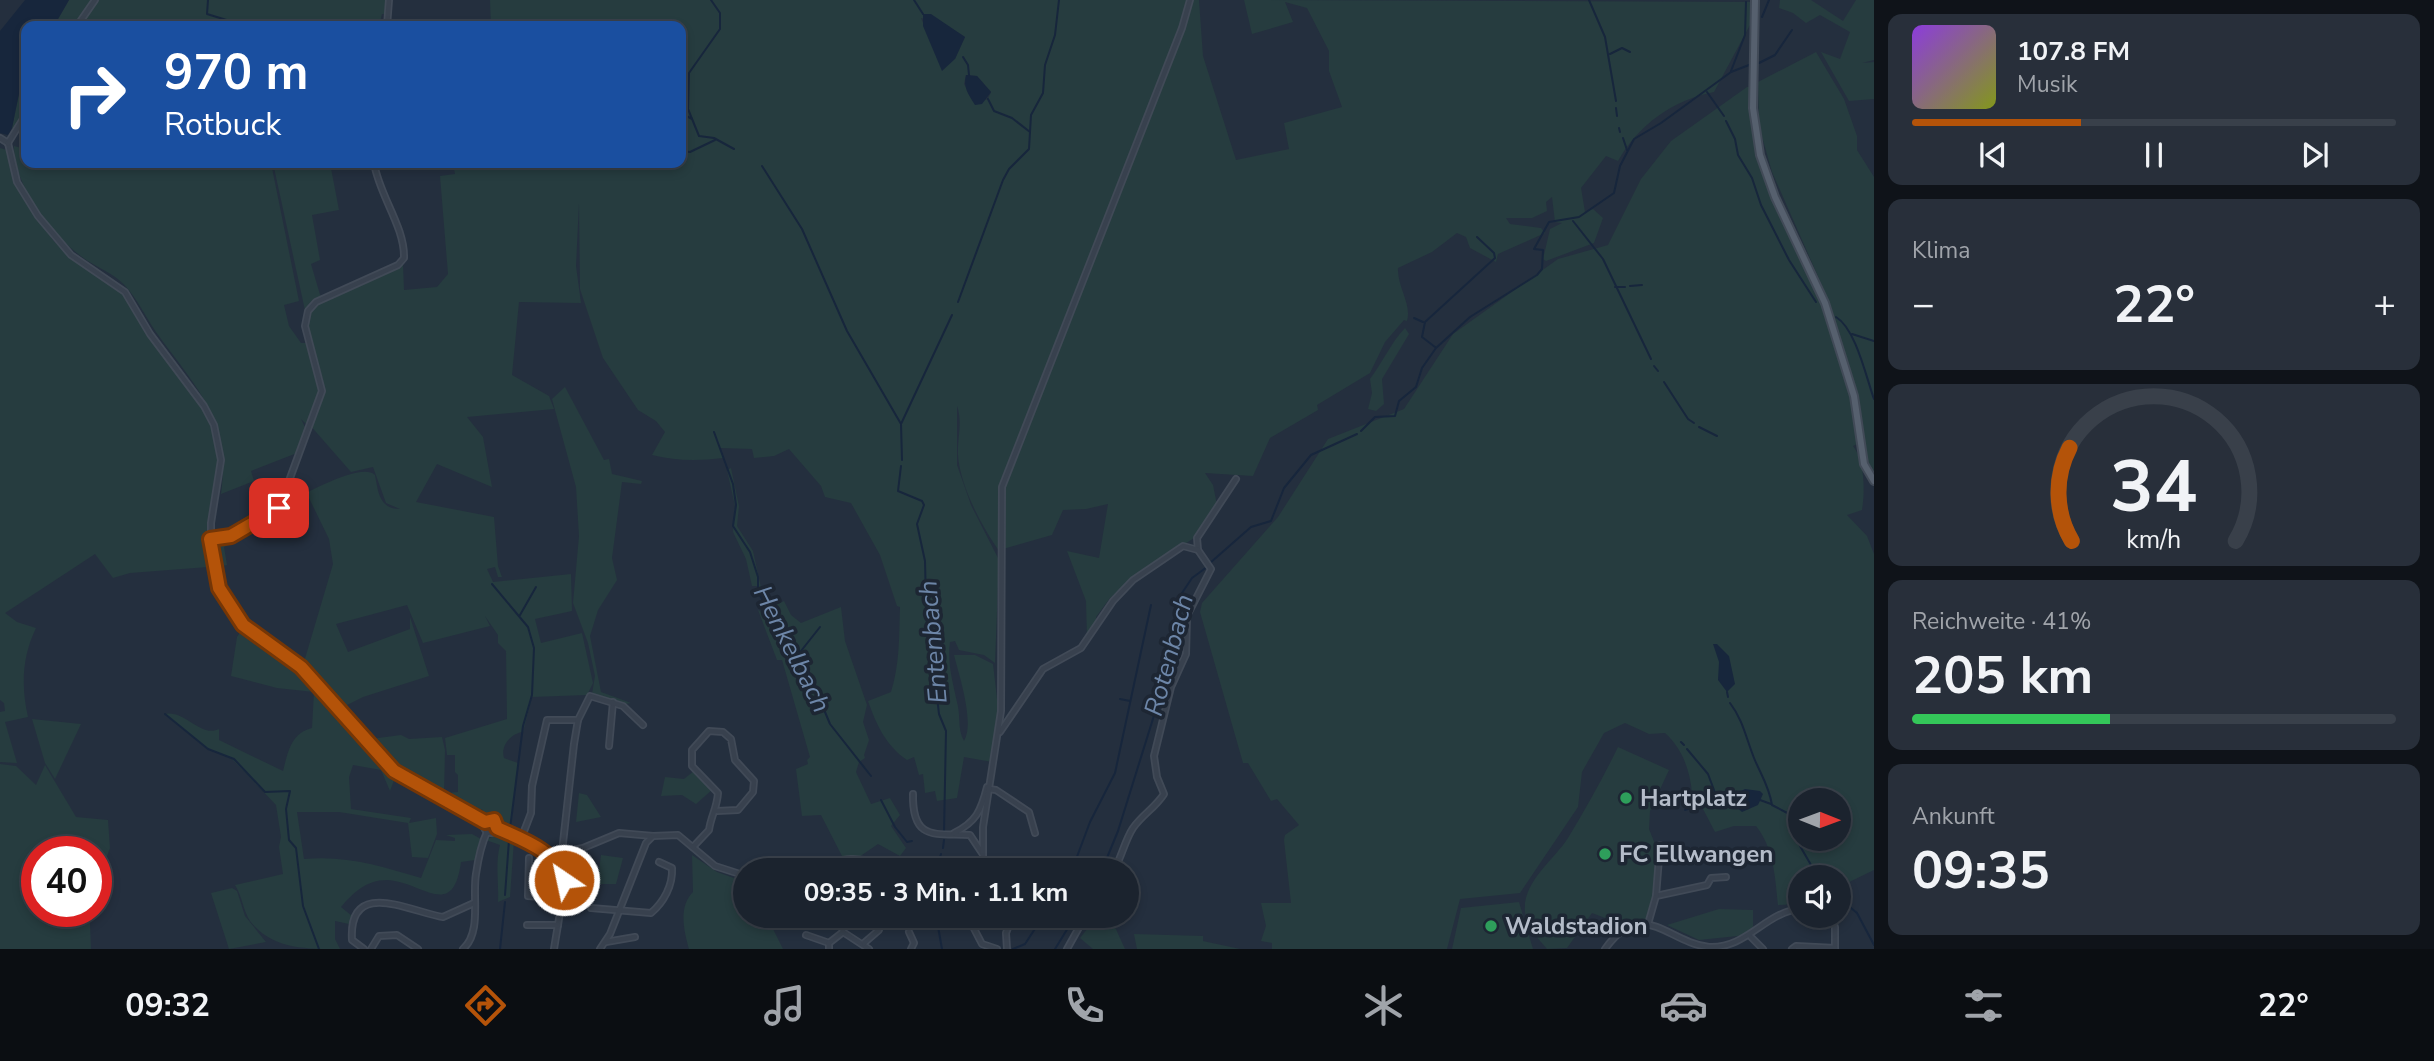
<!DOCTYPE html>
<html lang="de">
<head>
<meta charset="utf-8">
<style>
  :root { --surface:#1b232e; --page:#282f3a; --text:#f1f3f6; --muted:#a0a4aa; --line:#39404a; --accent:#b45309 }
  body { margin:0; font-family:"Nunito Sans",sans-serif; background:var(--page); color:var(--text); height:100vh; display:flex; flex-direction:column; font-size:26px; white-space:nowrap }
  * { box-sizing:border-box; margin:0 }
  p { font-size:23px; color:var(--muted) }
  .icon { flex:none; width:38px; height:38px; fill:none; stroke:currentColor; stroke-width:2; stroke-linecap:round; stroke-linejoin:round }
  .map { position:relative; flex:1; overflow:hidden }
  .sheet { display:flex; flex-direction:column; gap:14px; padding:14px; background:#0f1319; width:560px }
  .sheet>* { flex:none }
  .banner { position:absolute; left:21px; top:21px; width:665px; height:147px; border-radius:14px; box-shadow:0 4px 10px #0003,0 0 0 2px var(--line); background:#1a4fa0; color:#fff; overflow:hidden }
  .needle { width:46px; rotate:91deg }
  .buttons { position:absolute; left:1788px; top:788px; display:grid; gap:14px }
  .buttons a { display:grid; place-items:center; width:63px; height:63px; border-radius:50%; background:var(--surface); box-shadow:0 4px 10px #0003,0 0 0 2px var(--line); font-size:35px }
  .speed { position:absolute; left:21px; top:836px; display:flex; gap:14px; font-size:35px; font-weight:700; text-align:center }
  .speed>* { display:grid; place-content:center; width:91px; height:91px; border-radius:50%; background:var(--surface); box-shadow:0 4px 10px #0003,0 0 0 2px var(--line); line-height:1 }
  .speed .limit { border:10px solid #d22; background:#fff; color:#111 }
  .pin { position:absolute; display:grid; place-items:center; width:60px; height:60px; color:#fff; margin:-30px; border-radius:14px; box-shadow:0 4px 10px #0006 }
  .me { position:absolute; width:77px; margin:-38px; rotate:326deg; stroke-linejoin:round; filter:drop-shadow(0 0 5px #0008) }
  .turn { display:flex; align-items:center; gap:24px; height:147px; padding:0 28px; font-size:32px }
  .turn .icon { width:91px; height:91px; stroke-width:2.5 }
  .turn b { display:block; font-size:49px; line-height:60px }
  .big { font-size:52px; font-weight:700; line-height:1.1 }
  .sheet .tile { flex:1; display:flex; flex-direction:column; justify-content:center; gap:10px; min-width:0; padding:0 24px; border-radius:14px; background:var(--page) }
  .sheet .dial { align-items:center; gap:0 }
  .dial svg { height:182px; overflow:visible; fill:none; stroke:var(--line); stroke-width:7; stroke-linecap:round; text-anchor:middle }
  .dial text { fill:var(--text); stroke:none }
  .song { display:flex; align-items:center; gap:21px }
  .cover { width:84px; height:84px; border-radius:10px; background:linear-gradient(135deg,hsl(270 70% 55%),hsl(70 70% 35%)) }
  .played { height:7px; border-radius:4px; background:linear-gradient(90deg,var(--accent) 35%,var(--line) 35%) }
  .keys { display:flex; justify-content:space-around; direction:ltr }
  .heat { display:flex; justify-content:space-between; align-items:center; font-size:38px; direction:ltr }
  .charge { height:10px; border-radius:5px; background:linear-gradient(90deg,#34c759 41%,var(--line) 0) }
  .trip { position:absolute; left:733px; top:858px; width:406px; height:70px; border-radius:35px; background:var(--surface); box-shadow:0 4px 10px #0003,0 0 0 2px var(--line); font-weight:700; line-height:70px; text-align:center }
  .dock { display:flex; height:112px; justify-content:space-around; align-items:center; background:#0b0e12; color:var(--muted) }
  .dock .icon { width:49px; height:49px }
  .dock .active { color:var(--accent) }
  .dock b { font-size:32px; color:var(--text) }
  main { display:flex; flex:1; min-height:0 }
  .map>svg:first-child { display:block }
</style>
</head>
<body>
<main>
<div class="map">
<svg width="1874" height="949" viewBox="0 0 1874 949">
  <rect width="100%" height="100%" fill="#242f3e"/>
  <g fill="#263c3f" fill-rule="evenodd">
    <polygon points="69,0 92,0 74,26 54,26"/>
    <polygon points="96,0 389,0 388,14 382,14 379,26 79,26"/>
    <path d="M490,0H1199L1203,56L1236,160L1289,149L1284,123L1342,107L1329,71V51L1307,8L1285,2L1293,22L1252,34L1244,0L1752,2L1751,23L1714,92C1673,100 1638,125 1618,161L1606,156L1581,188L1585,212L1593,209L1603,218L1594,243L1546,261L1543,259L1550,229L1562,223L1555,222L1552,197L1546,202L1547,211L1532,218H1506L1510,224L1541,228L1545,233L1498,254L1496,262L1470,248L1466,237L1457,233L1432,252L1398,268C1397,287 1412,304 1407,321L1404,320L1385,342L1370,373L1317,405L1318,410L1270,438L1253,476L1205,473L1213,485L1217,505L1197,536L1132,579L1110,598L1096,617V623L1087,638L1086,601L1067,551L1099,558L1108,504L1086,509L1063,510L1052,535L1003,549L1005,477H1003L999,551C981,525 960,486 958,455C957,439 963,423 957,406V465L971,505L999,560L995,663L984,655L959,650L955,641L950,642C947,663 953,683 957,702C961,716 957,728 964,741C975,723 959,675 954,655H975L993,664L998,707L992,762L964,757L957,798L937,801L935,791L925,793L923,774L919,775L914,757L907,760C886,746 876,724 868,701L891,692C900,663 899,636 900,607L897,606L880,555L851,503L825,497L821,486L789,449L774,456L754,458L752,449L720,448L723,458C698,461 676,461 652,455L665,432L656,421L638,410L603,358L580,289L579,203L576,266L581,303L519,302L512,375L549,396L554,409L467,417L483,437L492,487L437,464L416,502L494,517L498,566L502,577H498L495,567L487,569L493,582L571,574L572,611L535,619L541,643L582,633L593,683L587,695L532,697L523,732C512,733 500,745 504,758L518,763L511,831L496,817L481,816L483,810L448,799L447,793L458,792V775L455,772V755H447L445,738L507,719L506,651L498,643V635L485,616L490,626L423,643L407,605L336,624L348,652L410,629V617L429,676L363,697L343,707C332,694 321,678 307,666C259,625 219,616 214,542L231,538C253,524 356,456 375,475C378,491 379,509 400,509L386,503L373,467L351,472L309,424C313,414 324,398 324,388C323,361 292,326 317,303L403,264L404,290L437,287L448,274L440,176L455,174L453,163H681V26H491ZM921,18L946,25L965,37L955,59L931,42ZM966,75L977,76L991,92L988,99L975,104L964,84ZM308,496L329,539L333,564L304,662C270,635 228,614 223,566L227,565L224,547L240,540L258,523Z"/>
    <polygon points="1780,0 1811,0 1843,21 1856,0 1874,0 1874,60 1862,63 1874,62 1874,99 1849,101 1821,52 1840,59 1850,32 1820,15 1806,23 1793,13 1779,8"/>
    <polygon points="1816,52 1844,99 1857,136 1857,150 1874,177 1874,474 1866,460 1859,398 1828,299 1772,172 1759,126 1758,82"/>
    <polygon points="26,59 26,108 17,128 12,128"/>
    <path d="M1747,87H1750C1752,170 1784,211 1814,284C1836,335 1850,388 1859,443L1853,446C1865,461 1865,492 1862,510L1847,515L1867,536L1874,554V870L1839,887V877H1801V904L1778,905C1775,876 1774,849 1756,826H1734L1715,832L1703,809L1710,795L1692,793C1690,770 1682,748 1665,733L1649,734L1625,723L1604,733L1582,772L1578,807L1520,893L1460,899L1447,949H1272V943L1261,941L1266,926L1261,903H1291L1284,840L1285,835L1299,825L1277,799L1271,801L1248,763H1243L1200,612L1202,603L1278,517L1328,439L1404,409L1453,334L1558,259L1608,245L1641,179L1671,141ZM1801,800H1839V838H1801Z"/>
    <path d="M14,146L26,149V163H271L299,301L284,305L289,326L301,343H308L320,392L306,424L301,419L305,427L297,453L251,471L254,481L221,494C231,419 197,389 156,332C145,316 134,292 119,280C108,271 93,265 82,257C52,235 13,185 14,146Z"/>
    <path d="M0,148L7,150L16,185L53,240L66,253L121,290L144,329L209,418L218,444L219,462L209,526L210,565L205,532L208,567L130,573L113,578L95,554L5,613L17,622L36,628C22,657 21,686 28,717L5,722L17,763L0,762V712L5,711L4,703L0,700Z"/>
    <polygon points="273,163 330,163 339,210 312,215 320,260 311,264 321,298 306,315"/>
    <path d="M1405,328L1409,334L1382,379L1384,404L1376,411L1368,409L1372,393L1370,379C1383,362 1390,344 1405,328Z"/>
    <polygon points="565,387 604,460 609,459 612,474 642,481 641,484 622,482 612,558 617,580 598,610 590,636 601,692 631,703 625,704 592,694 595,676 588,643 573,603 579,536 576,487 552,399"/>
    <polygon points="731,468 739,506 737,526 753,551 762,592 772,607 784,601 791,615 801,623 841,607 845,641 867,705 863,722 869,740 864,755 865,758 859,762 856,772 871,804 890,798 900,815 891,826 906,848 900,856 878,844 859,857 843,858 821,815 802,816 796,769 808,764 807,760 810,757 782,660 777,660 758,610 771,617 757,586 752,586 746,559 733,532 735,506 727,470"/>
    <path d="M243,628L300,668L373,754L396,775L390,791L381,770L353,765L349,777L351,809L411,818L409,823L436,818L437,834L428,858L412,857L408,823L339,812H297L304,859C346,855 381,866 421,878L436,840L455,841V838L446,835L472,834L481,839L475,860L461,862C453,921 423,882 387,880C366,880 353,893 341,907L352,916L349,924L335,921V939L340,949C305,949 272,949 250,921C243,910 242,896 235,885L283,874L279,847L281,837L276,805L232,759L206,748L164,714C185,709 200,738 219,729V740L283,771C288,752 291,733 312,728L314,692L277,688L231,676L237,637Z"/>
    <polygon points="32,719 81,724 55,779 45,763"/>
    <polygon points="401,735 409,739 442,737 445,750 444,796 401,772 371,739"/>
    <path d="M1618,747L1669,770L1650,811L1649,829L1655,844L1654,895L1645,921L1621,924L1592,913L1567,948L1547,949C1538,938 1526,927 1525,912C1522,882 1554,860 1568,838C1586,808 1603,778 1618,747Z"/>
    <polygon points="0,764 16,766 36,785 45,765 76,817 108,820 110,848 102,870 104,900 96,907 96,852 37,852 37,912 94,912 90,923 91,949 0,949"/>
    <polygon points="694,771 713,789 696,804 682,795 661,796 665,777 684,779"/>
    <polygon points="579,793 587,795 601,817 576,822"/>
    <path d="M498,834L514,840L510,897L498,902C499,883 495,864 500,845L486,840Z"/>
    <polygon points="601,855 623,858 616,884 597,884"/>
    <path d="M692,855L717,872L745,882L746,915H766L783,949H689C684,931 678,907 693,892Z"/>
    <polygon points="232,888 237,891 245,916 266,942 229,949 211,893"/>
    <polygon points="1519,902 1533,949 1452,949 1461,908"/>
    <polygon points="1719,909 1753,910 1753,931 1747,935 1699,940 1667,925"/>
    <polygon points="1097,917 1105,917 1114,925 1125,949 1093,949 1080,938"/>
    <polygon points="1134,934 1203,936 1203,941 1240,949 1137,949"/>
  </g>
  <g fill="#17263c">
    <polygon points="25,0 69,0 54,26 26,26 26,59 12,128 8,135 0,133 0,31"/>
    <polygon points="923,14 931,14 965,37 955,59 942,71 923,26"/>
    <path d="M966,75L977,76L991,92L982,104L975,105C968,94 963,87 966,75Z"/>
    <polygon points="1713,644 1717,644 1729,656 1735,684 1727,692 1718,680 1719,662"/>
    <polygon points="1745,789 1760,791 1763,794 1758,805 1742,812 1734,805 1735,794"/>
  </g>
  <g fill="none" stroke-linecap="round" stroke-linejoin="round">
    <g stroke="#17263c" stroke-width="2">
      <polyline points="208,0 207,14 246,26"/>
      <polyline points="711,0 720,13 720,29 689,73 688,109 699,136 714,138 734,149"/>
      <polyline points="914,0 923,14"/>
      <polyline points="1589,0 1605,37 1616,101"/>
      <polyline points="1762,17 1769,0"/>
      <polyline points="249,26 263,25"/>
      <polyline points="1610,54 1622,48 1630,52"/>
      <polyline points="963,57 968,65 969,75"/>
      <polyline points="1759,63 1775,55 1792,30"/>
      <polyline points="1731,71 1745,35 1746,2"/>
      <polyline points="1707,92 1724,116"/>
      <polyline points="988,99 994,111 1012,118 1030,132"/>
      <polyline points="1616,108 1617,116"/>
      <polyline points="681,113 692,119"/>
      <polyline points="1726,121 1735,139 1738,155 1752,178 1761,205 1789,260 1816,302"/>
      <polyline points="1619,128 1620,132"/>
      <polyline points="1623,138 1627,150"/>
      <polyline points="681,151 690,152 715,140"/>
      <polyline points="762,166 802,229 847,331 901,424"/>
      <polyline points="1573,221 1603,259 1651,359"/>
      <polyline points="1630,286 1642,285"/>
      <polyline points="1615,287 1625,287"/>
      <polyline points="958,302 1003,180 1009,169 1029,149 1031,115 1043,93 1045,65 1055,35 1059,0"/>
      <path d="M1836,317C1856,329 1866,377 1874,399"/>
      <polyline points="1414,318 1423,322"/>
      <polyline points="1852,334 1874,341"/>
      <polyline points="1435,347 1422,337 1425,322 1495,258 1494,253 1477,237"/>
      <polyline points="1654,366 1658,371"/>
      <polyline points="1664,382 1688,419 1694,423"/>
      <polyline points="1699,427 1717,436"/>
      <polyline points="1361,431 1375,417 1395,416 1399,401 1416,387 1422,368 1436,348 1470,317 1537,275 1542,269 1543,250 1534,249 1549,222 1579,217 1614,193 1620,166 1634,139 1661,123 1731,72 1749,65"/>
      <polyline points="714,432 733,484 736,505 733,526 750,552 758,577 758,591 773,622 800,652 830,724 871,776"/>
      <polyline points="902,460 901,424 952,315"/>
      <polyline points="901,466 898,491 922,501 924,505 917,524 925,561 926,602 939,714 946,731 944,833"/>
      <polyline points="1210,563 1251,527 1271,521 1284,488 1311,455 1357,434"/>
      <polyline points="492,584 528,627 534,648 532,695 523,726 510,829"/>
      <polyline points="520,615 536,587"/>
      <polyline points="801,651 820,627"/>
      <polyline points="1727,692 1728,697"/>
      <polyline points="1120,699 1130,701"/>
      <path d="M1730,703C1743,720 1746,738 1754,758C1761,775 1769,786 1772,805L1789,814L1800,846L1818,877"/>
      <polyline points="165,714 208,749 234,759 265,792 290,791 286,809 289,840 296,848 303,906 319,949"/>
      <polyline points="1681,742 1684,745"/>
      <polyline points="1687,749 1708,774 1717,798"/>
      <polyline points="881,800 895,827 907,842 912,841"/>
      <polyline points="1760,800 1771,804"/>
      <polyline points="1685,810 1717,798 1733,799"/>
      <polyline points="943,848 944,840"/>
      <polyline points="936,870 941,854"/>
      <polyline points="1072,870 1090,822 1115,773 1151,605"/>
      <polyline points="1102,870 1118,831 1171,661 1182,593 1192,578 1207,567"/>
      <polyline points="505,895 509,840"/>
      <polyline points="1839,898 1857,913 1874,945"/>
      <polyline points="937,917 937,915"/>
      <polyline points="937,921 942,949"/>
      <polyline points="500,949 505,902"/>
      <polyline points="1013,949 1025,944 1044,915"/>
      <polyline points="1055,949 1076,915"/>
    </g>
    <g stroke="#414a57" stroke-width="8">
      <g id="minor">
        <polyline points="77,26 95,0"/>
        <polyline points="387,26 389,0"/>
        <polyline points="0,138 8,143"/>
        <polyline points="8,143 17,182 38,216 71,255 125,292 150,334 204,406 214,425 221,460 211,523 211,554 219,588 233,614 243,625 301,667 394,771 485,822"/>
        <polyline points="8,143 26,114"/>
        <path d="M210,539L231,536L279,508L322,391L305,326L308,311L316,302L398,265L404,258C405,227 379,195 374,163"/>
        <polyline points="1198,550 1197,538 1236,479"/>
        <path d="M1000,732L1043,669L1081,648L1113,601L1133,580L1183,546L1198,550L1211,569L1187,616L1186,654L1171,687L1154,756L1157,777L1164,794C1155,808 1143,814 1133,828C1125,840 1122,856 1114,870"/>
        <polyline points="609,746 613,702"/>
        <polyline points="989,789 996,790 1029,812 1035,833"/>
        <path d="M913,794C912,842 936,833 970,835L982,853"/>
        <circle cx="491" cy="826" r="7"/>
        <path d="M497,828C576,865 567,867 554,949"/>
        <path d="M954,833C976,822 981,811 987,787"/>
        <polyline points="521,839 531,813 532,786 547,720 578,720"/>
        <path d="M693,847L709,830C711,816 717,808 718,793L692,766V750L709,731L723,732L731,739L735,760L754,781L753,792L738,810L717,811"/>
        <polyline points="562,852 583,848 619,833 653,836"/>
        <polyline points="529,858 528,896 562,899"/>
        <polyline points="555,861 562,852 574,744 578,720 590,696 623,706 643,725"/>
        <polyline points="842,861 843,870"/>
        <path d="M794,870C823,864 862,849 888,870"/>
        <polyline points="983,870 983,827 1001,711 1002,487 1182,28 1190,0"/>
        <polyline points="1656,896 1707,885 1711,878 1726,877"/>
        <path d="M591,908L651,913C664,902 673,885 672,868L659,862"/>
        <polyline points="841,915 843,932 869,949"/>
        <polyline points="963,915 969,919 982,944 997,949"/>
        <polyline points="1830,915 1835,927 1835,948"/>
        <polyline points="1648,924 1656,896 1660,845"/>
        <polyline points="527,925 558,925"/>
        <polyline points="909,932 914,943 911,949"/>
        <polyline points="806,935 829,943"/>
        <polyline points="1751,937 1763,949"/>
        <polyline points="606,942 635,937"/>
        <polyline points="864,943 879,930 881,915"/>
        <path d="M364,949L352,940C348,876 413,913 443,917L474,903"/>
        <polyline points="371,949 379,936 397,935 418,949"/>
        <path d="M463,949C482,932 472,897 476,874C478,860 481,845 487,832"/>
        <polyline points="600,949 610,934 646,843 653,836 678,835 715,866 746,876"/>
        <polyline points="829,949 829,943 843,932"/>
        <polyline points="1007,949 1006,933 1013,915"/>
        <polyline points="1067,949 1086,915"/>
        <path d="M1605,949C1643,896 1668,943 1709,947C1747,949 1766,911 1801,909"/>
        <polyline points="1792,949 1796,946 1835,948"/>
      </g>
    </g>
    <g stroke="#414a57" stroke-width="10">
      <polyline id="major" points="1755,0 1753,108 1760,155 1775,197 1825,303 1854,396 1864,464 1874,481"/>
    </g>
    <use href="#minor" stroke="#38414e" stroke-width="4.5"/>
    <use href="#major" stroke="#56606e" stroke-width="6"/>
  </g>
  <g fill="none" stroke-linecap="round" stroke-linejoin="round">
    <g stroke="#753606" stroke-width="18">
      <path id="route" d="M279,508L231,536L210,539L219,588L243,625L301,667L394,771L485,822L494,820L497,828C523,840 555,850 564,880"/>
    </g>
    <use href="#route" stroke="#b45309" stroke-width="12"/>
  </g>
  <g fill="#2e9e5b" stroke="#1d2633" stroke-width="2.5">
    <circle cx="1626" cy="798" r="7"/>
    <circle cx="1605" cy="854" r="7"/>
    <circle cx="1491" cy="926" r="7"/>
  </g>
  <g text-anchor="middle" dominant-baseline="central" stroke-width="7" stroke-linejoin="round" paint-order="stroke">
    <g font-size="24" font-weight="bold" fill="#b4bcc9" stroke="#1d2633" text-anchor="start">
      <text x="1640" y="798">Hartplatz</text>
      <text x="1619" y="854">FC Ellwangen</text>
      <text x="1505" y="926">Waldstadion</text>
    </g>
    <g font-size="26" font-style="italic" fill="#6d86a8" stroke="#1d2633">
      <text transform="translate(933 642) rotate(-95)">Entenbach</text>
      <text transform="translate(792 649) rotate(63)">Henkelbach</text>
      <text transform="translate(1169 655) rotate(-75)">Rotenbach</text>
    </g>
  </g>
</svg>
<div class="buttons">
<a><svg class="needle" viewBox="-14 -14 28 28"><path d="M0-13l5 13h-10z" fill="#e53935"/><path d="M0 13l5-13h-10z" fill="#a0a4aa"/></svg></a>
<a><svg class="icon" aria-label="sound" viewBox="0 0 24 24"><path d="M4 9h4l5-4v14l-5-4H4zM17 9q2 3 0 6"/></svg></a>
</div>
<div class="speed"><div class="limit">40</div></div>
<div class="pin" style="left:279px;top:508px;background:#d93025"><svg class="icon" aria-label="arrive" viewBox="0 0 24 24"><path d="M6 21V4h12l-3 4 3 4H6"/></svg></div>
<svg class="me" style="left:564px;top:880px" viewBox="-20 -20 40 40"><circle r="17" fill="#b45309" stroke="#fff" stroke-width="3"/><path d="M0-11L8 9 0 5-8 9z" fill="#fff"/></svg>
<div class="trip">09:35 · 3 Min. · 1.1 km</div>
<div class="banner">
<div class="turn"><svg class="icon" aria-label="right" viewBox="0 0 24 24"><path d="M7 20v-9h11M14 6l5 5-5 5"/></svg><div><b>970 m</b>Rotbuck</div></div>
</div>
</div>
<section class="sheet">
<div class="tile">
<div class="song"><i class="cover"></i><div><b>107.8 FM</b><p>Musik</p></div></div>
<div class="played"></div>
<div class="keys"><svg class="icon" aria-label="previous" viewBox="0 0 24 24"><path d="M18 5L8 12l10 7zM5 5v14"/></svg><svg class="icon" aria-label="pause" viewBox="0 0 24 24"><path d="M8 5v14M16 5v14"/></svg><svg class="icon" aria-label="next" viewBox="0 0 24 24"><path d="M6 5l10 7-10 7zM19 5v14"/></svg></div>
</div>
<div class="tile"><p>Klima</p>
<div class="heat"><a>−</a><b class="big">22°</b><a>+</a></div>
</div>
<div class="tile dial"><svg viewBox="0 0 100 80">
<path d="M14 69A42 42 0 1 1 86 69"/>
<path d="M14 69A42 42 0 0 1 13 28" stroke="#b45309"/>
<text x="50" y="56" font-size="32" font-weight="700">34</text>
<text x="50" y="72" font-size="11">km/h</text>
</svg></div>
<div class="tile"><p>Reichweite · 41%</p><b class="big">205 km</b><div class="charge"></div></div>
<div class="tile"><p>Ankunft</p><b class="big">09:35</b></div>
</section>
</main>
<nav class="dock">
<b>09:32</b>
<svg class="icon active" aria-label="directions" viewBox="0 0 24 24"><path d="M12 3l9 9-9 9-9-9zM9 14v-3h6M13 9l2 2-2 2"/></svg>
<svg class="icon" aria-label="music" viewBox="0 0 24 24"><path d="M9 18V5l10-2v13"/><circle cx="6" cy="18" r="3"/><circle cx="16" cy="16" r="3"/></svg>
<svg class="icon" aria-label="phone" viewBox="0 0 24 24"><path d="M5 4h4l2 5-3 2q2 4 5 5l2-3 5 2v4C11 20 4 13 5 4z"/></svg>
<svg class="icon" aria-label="climate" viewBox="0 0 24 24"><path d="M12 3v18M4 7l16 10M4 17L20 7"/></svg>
<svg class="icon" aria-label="car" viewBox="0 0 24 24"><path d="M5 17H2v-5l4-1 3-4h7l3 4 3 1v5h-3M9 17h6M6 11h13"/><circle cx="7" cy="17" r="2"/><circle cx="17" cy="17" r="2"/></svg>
<svg class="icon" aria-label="filters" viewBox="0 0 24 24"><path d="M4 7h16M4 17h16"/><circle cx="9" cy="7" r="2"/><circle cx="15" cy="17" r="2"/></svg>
<b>22°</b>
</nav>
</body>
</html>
